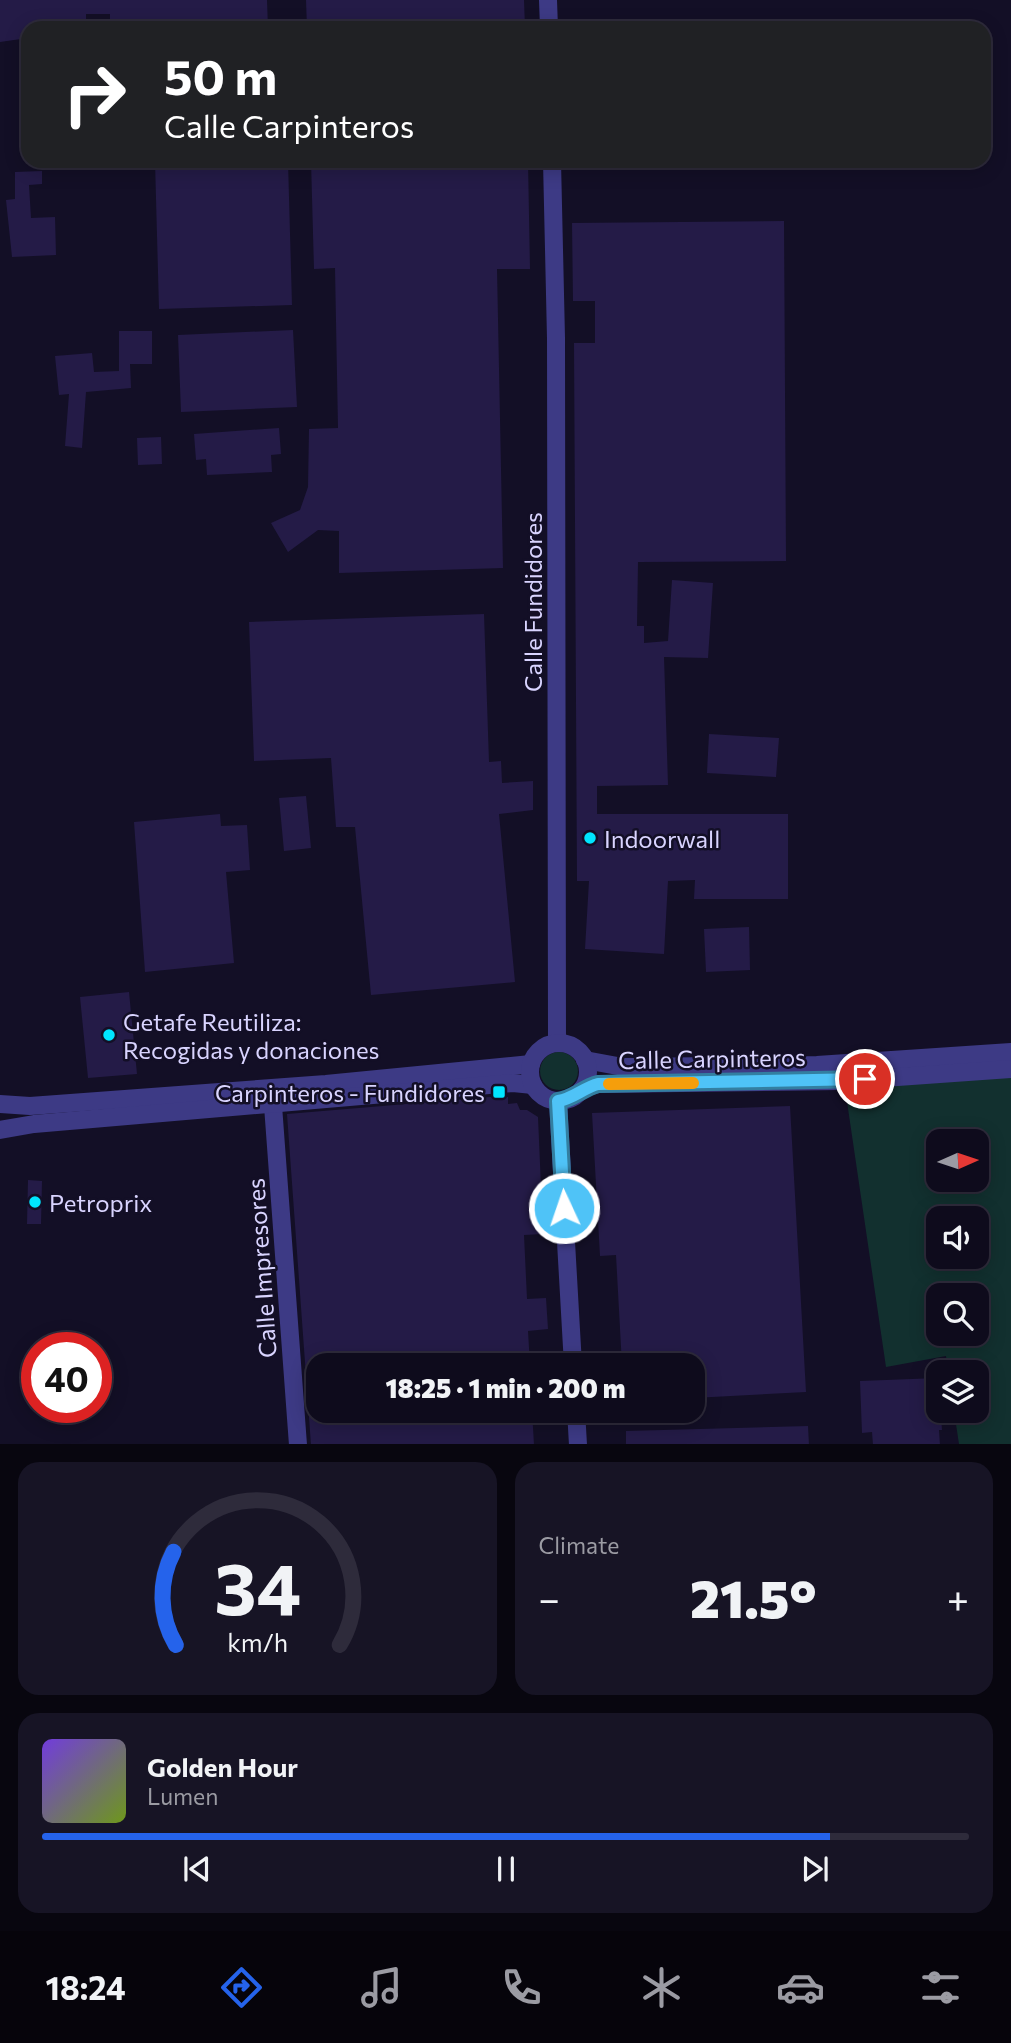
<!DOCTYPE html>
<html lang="en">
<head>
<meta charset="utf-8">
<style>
  :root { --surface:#0e0b1c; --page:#171425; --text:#f1f3f6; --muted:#9b9ba3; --line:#2e2b3b; --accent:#2563eb }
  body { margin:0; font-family:Commissioner,sans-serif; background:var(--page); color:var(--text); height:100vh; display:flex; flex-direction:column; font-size:26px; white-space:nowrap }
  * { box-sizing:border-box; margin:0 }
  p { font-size:23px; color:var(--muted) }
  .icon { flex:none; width:38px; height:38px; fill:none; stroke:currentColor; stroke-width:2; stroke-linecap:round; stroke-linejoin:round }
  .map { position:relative; height:1444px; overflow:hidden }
  .side { display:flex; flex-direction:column; gap:18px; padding:18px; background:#08060f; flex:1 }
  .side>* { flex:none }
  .guide { position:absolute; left:21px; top:21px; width:970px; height:147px; border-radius:21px; box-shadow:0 4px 18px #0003,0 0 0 2px var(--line); background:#202124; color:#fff; overflow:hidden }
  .needle { width:46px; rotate:87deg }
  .tools { position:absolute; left:926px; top:1129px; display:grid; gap:14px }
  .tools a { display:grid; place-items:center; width:63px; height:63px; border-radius:14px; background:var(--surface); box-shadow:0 4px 18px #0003,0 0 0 2px var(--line); font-size:35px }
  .speed { position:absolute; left:21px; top:1332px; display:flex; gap:14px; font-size:35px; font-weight:700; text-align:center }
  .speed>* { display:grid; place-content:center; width:91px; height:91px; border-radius:50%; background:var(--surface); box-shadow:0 4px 18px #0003,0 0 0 2px var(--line); line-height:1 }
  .speed .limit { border:10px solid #d22; background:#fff; color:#111 }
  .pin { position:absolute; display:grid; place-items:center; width:60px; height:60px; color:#fff; margin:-30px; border:4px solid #fff; border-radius:50%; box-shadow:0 2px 7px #0007 }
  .me { position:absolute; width:77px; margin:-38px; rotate:357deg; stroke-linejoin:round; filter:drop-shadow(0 0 5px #0008) }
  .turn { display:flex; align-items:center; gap:24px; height:147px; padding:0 28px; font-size:32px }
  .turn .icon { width:91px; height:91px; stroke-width:2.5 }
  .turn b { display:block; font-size:49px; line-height:60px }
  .big { font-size:52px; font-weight:800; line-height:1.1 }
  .side .tile { flex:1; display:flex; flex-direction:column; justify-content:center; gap:10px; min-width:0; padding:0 24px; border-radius:21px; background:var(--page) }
  .side .dial { align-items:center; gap:0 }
  .dial svg { height:182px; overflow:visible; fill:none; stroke:var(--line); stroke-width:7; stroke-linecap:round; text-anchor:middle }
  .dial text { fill:var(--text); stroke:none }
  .song { display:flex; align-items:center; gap:21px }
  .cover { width:84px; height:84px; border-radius:10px; background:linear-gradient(135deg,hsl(260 70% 55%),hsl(80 70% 35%)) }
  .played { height:7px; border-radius:4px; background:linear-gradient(90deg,var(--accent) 85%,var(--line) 85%) }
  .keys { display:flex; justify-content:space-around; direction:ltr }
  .heat { display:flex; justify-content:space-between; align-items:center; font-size:38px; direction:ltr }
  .side .tiles { flex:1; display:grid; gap:18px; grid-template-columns:1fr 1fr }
  .tile:last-child { grid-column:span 2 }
  .trip { position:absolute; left:306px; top:1353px; width:399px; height:70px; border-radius:21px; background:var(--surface); box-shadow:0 4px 18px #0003,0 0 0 2px var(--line); font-weight:800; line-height:70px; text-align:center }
  .dock { display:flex; height:112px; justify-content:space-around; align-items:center; background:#06040b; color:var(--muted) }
  .dock .icon { width:49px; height:49px }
  .dock .on { color:var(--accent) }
  .dock b { font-size:32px; color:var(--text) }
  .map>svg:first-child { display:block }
</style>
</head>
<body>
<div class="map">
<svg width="1011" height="1445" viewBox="0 0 1011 1445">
  <rect width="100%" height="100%" fill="#130f26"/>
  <g fill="#12302f" fill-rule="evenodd">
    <circle cx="559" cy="1071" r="19"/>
    <path d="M1011,1075V1444H959L954,1411L976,1410V1372H948L946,1356L886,1367L845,1088ZM938,1141H976V1180H938ZM938,1218H976V1256H938ZM938,1295H976V1334H938Z"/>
  </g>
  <g fill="#241b47">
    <polygon points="0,0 267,0 268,28 151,28 150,22 110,23 110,14 86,14 86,28 28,28 28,38 0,42"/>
    <polygon points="306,0 524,0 525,28 307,28"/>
    <polygon points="155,161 288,161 292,305 159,309"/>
    <polygon points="311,161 528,161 530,269 497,269 503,568 339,573 339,531 318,530 288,552 271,523 300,510 308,487 309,429 338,428 335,268 314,269"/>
    <polygon points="42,171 42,184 29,185 31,218 55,217 56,255 12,257 6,200 15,199 15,172"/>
    <polygon points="784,221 786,561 638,562 637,626 644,626 644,643 668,641 672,580 713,583 708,658 664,657 668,785 597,786 597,814 788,814 788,899 694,899 695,880 668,881 664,954 585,949 589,881 577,881 574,343 595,343 595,301 573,301 572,223"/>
    <polygon points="293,330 297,407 181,412 178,335"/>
    <polygon points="119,331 152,331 152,364 130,364 131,388 86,392 82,448 65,446 69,394 59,395 55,356 92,353 94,372 119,371"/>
    <polygon points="279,428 281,454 271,455 272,472 207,475 206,459 196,460 194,434"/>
    <polygon points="161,437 162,464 138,465 137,438"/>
    <polygon points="484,614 489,762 501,761 502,783 533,781 533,810 499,814 515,982 371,995 355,827 336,827 331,758 254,761 249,622"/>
    <polygon points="709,734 779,738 776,777 707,773"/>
    <polygon points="306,796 311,848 284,851 279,798"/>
    <polygon points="220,814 221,826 247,825 250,870 226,872 234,963 145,972 134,822"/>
    <polygon points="749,927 750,970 706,972 704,929"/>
    <polygon points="129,992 137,1074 88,1078 80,997"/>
    <polygon points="502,1096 508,1097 508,1104 517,1103 520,1110 527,1110 538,1117 543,1234 524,1235 527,1299 546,1298 548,1329 528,1331 530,1365 318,1365 318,1410 532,1410 534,1445 311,1445 287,1114"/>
    <polygon points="790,1106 806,1392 693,1398 693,1365 622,1365 616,1255 600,1256 592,1113"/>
    <polygon points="28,1180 42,1181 41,1224 27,1224"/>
    <polygon points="938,1378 942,1430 939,1430 940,1445 873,1445 872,1432 862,1433 860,1381"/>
    <polygon points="808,1426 809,1445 626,1445 626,1431"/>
  </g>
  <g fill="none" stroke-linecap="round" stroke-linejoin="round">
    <g stroke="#3d3a85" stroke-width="18">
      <polyline points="585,1060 623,1067 817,1065 1011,1052"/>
      <polyline points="582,1089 598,1084 841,1081 1011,1069"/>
      <polyline points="272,1092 298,1445"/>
      <polyline points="0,1104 30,1106 326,1084 531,1064"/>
      <polyline points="0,1130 34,1124 513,1083 533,1085"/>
    </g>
    <g stroke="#3d3a85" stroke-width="18">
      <polyline points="548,0 549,28"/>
      <polyline points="552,161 556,338 557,1043"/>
      <circle cx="559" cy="1072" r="29"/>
      <polyline points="558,1101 573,1365"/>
      <polyline points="576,1410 578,1445"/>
    </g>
  </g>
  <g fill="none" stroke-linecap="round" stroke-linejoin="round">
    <g stroke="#337fa1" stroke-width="18">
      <path id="route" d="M564,1208L558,1101C573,1099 583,1088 598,1084L865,1079"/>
    </g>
    <use href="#route" stroke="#4fc3f7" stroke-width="12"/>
    <polyline stroke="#f59e0b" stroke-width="12" points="609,1084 693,1083"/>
  </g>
  <g fill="#00e5ff" stroke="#130f26" stroke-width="2.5">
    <circle cx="590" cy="838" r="7"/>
    <circle cx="109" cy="1035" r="7"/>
    <rect x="492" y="1085" width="14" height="14" rx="3.5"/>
    <circle cx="35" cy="1202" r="7"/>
  </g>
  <g text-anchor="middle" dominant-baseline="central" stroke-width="5" stroke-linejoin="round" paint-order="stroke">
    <g font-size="24" fill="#d9d4ff" stroke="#130f26">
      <text transform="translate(532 602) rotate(-90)">Calle Fundidores</text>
      <text transform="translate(712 1058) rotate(-1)">Calle Carpinteros</text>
      <text transform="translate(261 1268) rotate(-94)">Calle Impresores</text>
    </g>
    <g font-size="24" fill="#d9d4ff" stroke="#130f26" text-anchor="start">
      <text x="604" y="838">Indoorwall</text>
      <text x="123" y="1021">Getafe Reutiliza:<tspan x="123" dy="28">Recogidas y donaciones</tspan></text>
      <text x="485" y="1092" text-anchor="end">Carpinteros - Fundidores</text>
      <text x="49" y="1202">Petroprix</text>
    </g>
  </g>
</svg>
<div class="tools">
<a><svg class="needle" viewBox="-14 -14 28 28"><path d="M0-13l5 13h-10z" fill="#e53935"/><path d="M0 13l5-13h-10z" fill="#9b9ba3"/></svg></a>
<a><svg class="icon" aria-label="sound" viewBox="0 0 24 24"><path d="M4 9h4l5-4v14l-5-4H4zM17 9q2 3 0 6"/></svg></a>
<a><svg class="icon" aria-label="search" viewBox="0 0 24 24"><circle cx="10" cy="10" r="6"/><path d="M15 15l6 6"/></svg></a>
<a><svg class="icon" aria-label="layers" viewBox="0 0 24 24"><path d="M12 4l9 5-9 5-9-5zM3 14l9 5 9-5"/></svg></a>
</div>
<div class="speed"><div class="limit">40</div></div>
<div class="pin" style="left:865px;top:1079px;background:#d93025"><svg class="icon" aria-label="arrive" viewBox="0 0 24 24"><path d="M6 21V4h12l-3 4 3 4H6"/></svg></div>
<svg class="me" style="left:564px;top:1208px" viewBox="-20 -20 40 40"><circle r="17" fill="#4fc3f7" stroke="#fff" stroke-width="3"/><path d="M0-11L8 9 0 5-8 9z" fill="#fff"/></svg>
<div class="trip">18:25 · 1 min · 200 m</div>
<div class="guide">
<div class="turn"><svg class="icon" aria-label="right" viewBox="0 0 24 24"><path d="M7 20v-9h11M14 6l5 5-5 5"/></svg><div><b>50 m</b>Calle Carpinteros</div></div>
</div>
</div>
<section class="side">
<div class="tiles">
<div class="tile dial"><svg viewBox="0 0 100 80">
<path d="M14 69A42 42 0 1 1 86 69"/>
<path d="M14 69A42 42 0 0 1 13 28" stroke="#2563eb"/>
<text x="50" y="56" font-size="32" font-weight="700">34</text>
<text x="50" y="72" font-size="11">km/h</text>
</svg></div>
<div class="tile"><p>Climate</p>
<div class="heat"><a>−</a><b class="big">21.5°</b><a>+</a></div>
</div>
<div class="tile">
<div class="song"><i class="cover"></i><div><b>Golden Hour</b><p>Lumen</p></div></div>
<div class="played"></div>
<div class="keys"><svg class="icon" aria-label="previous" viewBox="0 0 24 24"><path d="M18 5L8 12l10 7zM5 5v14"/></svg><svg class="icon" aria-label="pause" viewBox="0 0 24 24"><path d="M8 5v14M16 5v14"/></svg><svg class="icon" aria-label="next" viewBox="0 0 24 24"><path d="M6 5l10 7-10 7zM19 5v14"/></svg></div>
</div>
</div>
</section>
<nav class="dock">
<b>18:24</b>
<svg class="icon on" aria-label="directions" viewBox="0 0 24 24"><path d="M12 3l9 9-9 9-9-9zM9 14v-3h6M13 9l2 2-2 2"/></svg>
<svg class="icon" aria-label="music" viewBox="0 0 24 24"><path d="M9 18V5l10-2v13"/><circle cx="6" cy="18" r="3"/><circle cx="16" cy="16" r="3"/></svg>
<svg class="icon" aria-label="phone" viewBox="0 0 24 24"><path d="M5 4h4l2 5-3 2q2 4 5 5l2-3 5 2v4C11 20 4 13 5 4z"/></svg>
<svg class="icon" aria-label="climate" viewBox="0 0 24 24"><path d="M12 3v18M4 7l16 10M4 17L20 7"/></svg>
<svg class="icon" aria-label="car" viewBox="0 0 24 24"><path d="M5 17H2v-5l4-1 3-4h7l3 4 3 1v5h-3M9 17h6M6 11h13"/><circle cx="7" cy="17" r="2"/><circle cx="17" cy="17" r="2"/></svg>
<svg class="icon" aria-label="filters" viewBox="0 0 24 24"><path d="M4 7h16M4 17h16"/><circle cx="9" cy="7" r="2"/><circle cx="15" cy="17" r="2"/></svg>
</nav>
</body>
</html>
